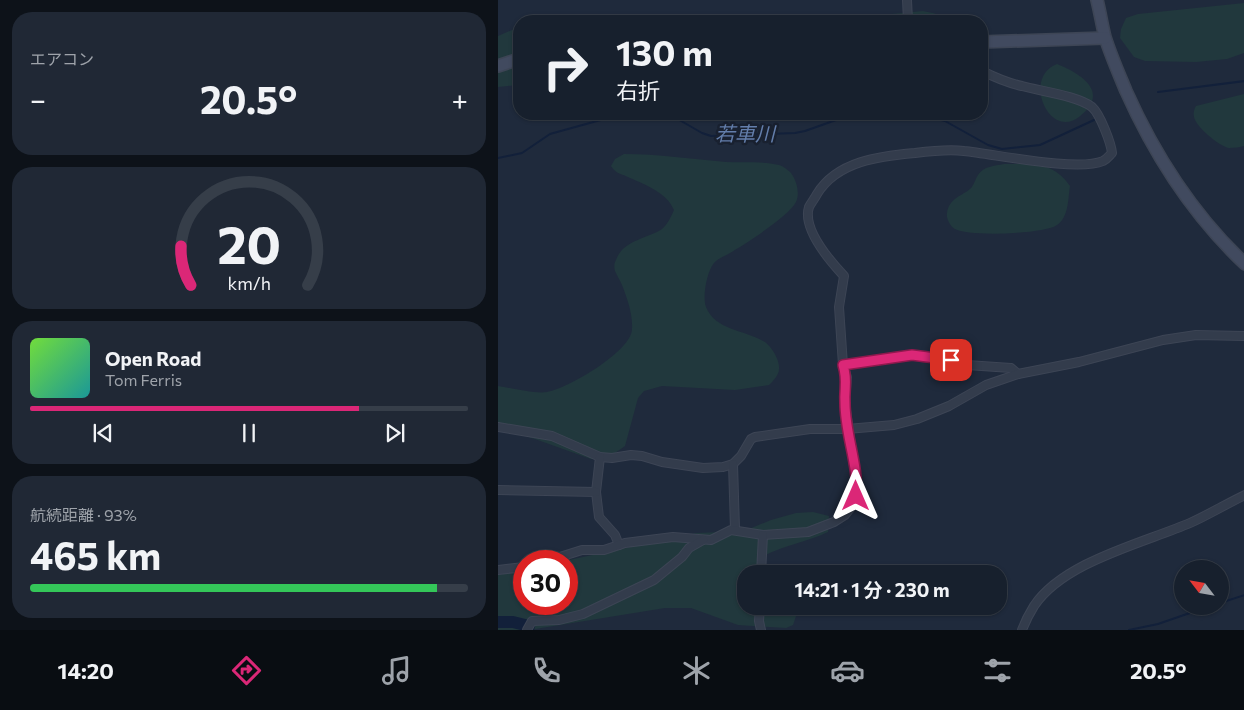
<!DOCTYPE html>
<html lang="ja">
<head>
<meta charset="utf-8">
<style>
  :root { --surface:#17202d; --page:#202835; --text:#f1f3f6; --muted:#9ea3aa; --line:#363e49; --accent:#db2777 }
  body { margin:0; font-family:Commissioner,"Noto Sans JP",sans-serif; background:var(--page); color:var(--text); height:100vh; display:flex; flex-direction:column; font-size:19px; white-space:nowrap }
  * { box-sizing:border-box; margin:0 }
  p { font-size:16px; color:var(--muted) }
  .icon { flex:none; width:28px; height:28px; fill:none; stroke:currentColor; stroke-width:2; stroke-linecap:round; stroke-linejoin:round }
  .map { position:relative; flex:1; overflow:hidden }
  .sheet { display:flex; flex-direction:column; gap:12px; padding:12px; background:#0d1219; width:498px }
  .sheet>* { flex:none }
  .banner { position:absolute; left:15px; top:15px; width:475px; height:105px; border-radius:20px; box-shadow:0 1px 4px #0004,0 0 0 1px var(--line); background:#17202d; color:var(--text); overflow:hidden }
  .needle { width:32px; rotate:301deg }
  .fabs { position:absolute; left:676px; top:560px; display:grid; gap:10px }
  .fabs a { display:grid; place-items:center; width:55px; height:55px; border-radius:50%; background:var(--surface); box-shadow:0 1px 4px #0004,0 0 0 1px var(--line); font-size:25px }
  .speed { position:absolute; left:15px; top:550px; display:flex; gap:10px; font-size:25px; font-weight:700; text-align:center }
  .speed>* { display:grid; place-content:center; width:65px; height:65px; border-radius:50%; background:var(--surface); box-shadow:0 1px 4px #0004,0 0 0 1px var(--line); line-height:1 }
  .speed .limit { border:8px solid #d22; background:#fff; color:#111 }
  .pin { position:absolute; display:grid; place-items:center; width:42px; height:42px; color:#fff; margin:-21px; border-radius:10px; box-shadow:0 2px 8px #0006 }
  .me { position:absolute; width:55px; margin:-28px; rotate:0deg; stroke-linejoin:round; filter:drop-shadow(0 0 4px #0008) }
  .turn { display:flex; align-items:center; gap:18px; height:105px; padding:0 20px; font-size:22px }
  .turn .icon { width:65px; height:65px; stroke-width:2.5 }
  .turn b { display:block; font-size:35px; line-height:42px }
  .big { font-size:38px; font-weight:700; line-height:1.1 }
  .sheet .widget { flex:1; display:flex; flex-direction:column; justify-content:center; gap:8px; min-width:0; padding:0 18px; border-radius:20px; background:var(--page) }
  .sheet .dial { align-items:center; gap:0 }
  .dial svg { height:130px; overflow:visible; fill:none; stroke:var(--line); stroke-width:7; stroke-linecap:round; text-anchor:middle }
  .dial text { fill:var(--text); stroke:none }
  .song { display:flex; align-items:center; gap:15px }
  .cover { width:60px; height:60px; border-radius:8px; background:linear-gradient(135deg,hsl(100 70% 55%),hsl(180 70% 35%)) }
  .played { height:5px; border-radius:2px; background:linear-gradient(90deg,var(--accent) 75%,var(--line) 75%) }
  .keys { display:flex; justify-content:space-around; direction:ltr }
  .heat { display:flex; justify-content:space-between; align-items:center; font-size:28px; direction:ltr }
  .charge { height:8px; border-radius:4px; background:linear-gradient(90deg,#34c759 93%,var(--line) 0) }
  .trip { position:absolute; left:239px; top:565px; width:270px; height:50px; border-radius:20px; background:var(--surface); box-shadow:0 1px 4px #0004,0 0 0 1px var(--line); font-weight:700; line-height:50px; text-align:center }
  .tab-bar { display:flex; height:80px; justify-content:space-around; align-items:center; background:#090d12; color:var(--muted) }
  .tab-bar .icon { width:35px; height:35px }
  .tab-bar .on { color:var(--accent) }
  .tab-bar b { font-size:22px; color:var(--text) }
  main { display:flex; flex:1; min-height:0 }
  .map>svg:first-child { display:block }
</style>
</head>
<body>
<main>
<section class="sheet">
<div class="widget"><p>エアコン</p>
<div class="heat"><a>−</a><b class="big">20.5°</b><a>+</a></div>
</div>
<div class="widget dial"><svg viewBox="0 0 100 80">
<path d="M14 69A42 42 0 1 1 86 69"/>
<path d="M14 69A42 42 0 0 1 8 45" stroke="#db2777"/>
<text x="50" y="56" font-size="32" font-weight="700">20</text>
<text x="50" y="72" font-size="11">km/h</text>
</svg></div>
<div class="widget">
<div class="song"><i class="cover"></i><div><b>Open Road</b><p>Tom Ferris</p></div></div>
<div class="played"></div>
<div class="keys"><svg class="icon" aria-label="previous" viewBox="0 0 24 24"><path d="M18 5L8 12l10 7zM5 5v14"/></svg><svg class="icon" aria-label="pause" viewBox="0 0 24 24"><path d="M8 5v14M16 5v14"/></svg><svg class="icon" aria-label="next" viewBox="0 0 24 24"><path d="M6 5l10 7-10 7zM19 5v14"/></svg></div>
</div>
<div class="widget"><p>航続距離 · 93%</p><b class="big">465 km</b><div class="charge"></div></div>
</section>
<div class="map">
<svg width="747" height="630" viewBox="0 0 747 630">
  <rect width="100%" height="100%" fill="#1f2a3c"/>
  <g fill="#21383d">
    <polygon points="746,3 746,53 729,59 698,62 647,61 636,57 622,38 623,29 628,18 640,14"/>
    <path d="M425,11C434,13 445,14 451,21H349L373,16Z"/>
    <polygon points="97,16 124,16 152,21 61,21"/>
    <polygon points="21,27 21,85 0,87 0,36"/>
    <path d="M559,64C584,74 613,93 581,117C551,140 524,77 559,64Z"/>
    <path d="M746,94V146C742,147 736,148 731,148C721,146 698,127 696,117C695,113 696,109 698,106Z"/>
    <path d="M126,154C160,154 194,159 228,162C245,163 263,161 281,165C285,166 290,170 293,173C299,181 302,194 298,202C290,217 247,244 232,253C227,256 219,259 216,263C209,271 204,297 208,307C217,330 246,330 265,341C273,345 282,360 281,369C281,375 275,381 271,385L237,390L164,386L146,391L140,398L127,446L107,460L93,459L37,439L0,428V386C13,388 37,394 49,392C69,389 134,351 134,329C135,314 129,298 124,285C122,280 119,276 117,271C116,268 116,263 118,260C125,240 149,239 164,229C169,225 173,217 176,210C169,193 148,185 132,178C123,173 119,175 113,166L117,159Z"/>
    <path d="M506,164C534,164 555,161 572,186C570,198 571,217 559,225C547,234 470,237 457,229C452,226 448,218 449,213C451,198 464,196 472,189C476,186 477,179 480,175C486,166 496,166 506,164Z"/>
    <path d="M315,512L331,516L330,532C312,541 275,548 262,559C259,563 257,569 255,574H248V606H288L298,616L295,625L288,628L240,625L193,608H167L31,630H0V575L26,570V604H69V561H66L199,533L246,531L273,520L298,513Z"/>
  </g>
  <g fill="none" stroke-linecap="round" stroke-linejoin="round">
    <g stroke="#12203a" stroke-width="2">
      <polyline points="660,92 747,81"/>
      <polyline points="171,114 204,133 213,136 297,133 307,131 355,114"/>
      <polyline points="421,114 447,121 490,145 504,149 542,145 596,120"/>
      <polyline points="0,158 24,153 52,134 117,116 131,114"/>
      <polyline points="722,603 747,595"/>
      <polyline points="631,630 660,624 712,606"/>
    </g>
    <polyline stroke="#12203a" stroke-width="12" points="0,622 15,622 31,626"/>
    <g stroke="#3d4555" stroke-width="10">
      <g id="street">
        <polyline points="409,0 410,21"/>
        <polyline points="345,365 414,355 453,360 469,365 513,368 520,374"/>
        <polyline points="0,427 54,436 102,457 114,458 133,455 144,456 164,462 205,468 225,467 235,464 243,456 253,439 257,437 312,429 349,429 396,425 419,419 451,406 488,385 520,374 581,362 665,340 698,335 747,336"/>
        <polyline points="102,457 98,492 101,517 117,535 121,545"/>
        <polyline points="235,464 237,529"/>
        <polyline points="0,490 98,492"/>
        <path d="M49,561L84,550H106L127,543L175,537L213,540L233,530L265,535L310,532L336,522L347,515L354,506L359,487L347,403L349,377L345,365L341,307L346,276C332,261 304,229 311,207C313,203 317,198 319,194C339,161 382,156 417,153C433,151 450,149 466,151C497,154 579,172 605,161C609,159 611,156 614,153C613,143 602,114 594,107C580,96 542,91 524,86C510,83 496,77 484,71"/>
        <polyline points="0,570 26,567"/>
        <polyline points="263,574 265,535"/>
        <polyline points="262,606 261,621 263,630"/>
        <polyline points="29,630 34,621 61,620 85,614 156,580 184,557 191,548 205,540"/>
        <path d="M524,630C527,622 531,614 536,606C565,562 645,543 692,523C710,515 728,504 747,495"/>
      </g>
    </g>
    <g stroke="#3d4555" stroke-width="14">
      <g id="secondary">
        <path d="M599,0C602,12 604,25 607,37C613,56 621,74 628,91C657,156 695,215 747,264"/>
        <polyline points="484,42 607,38"/>
        <polyline points="0,66 21,59"/>
      </g>
    </g>
    <use href="#street" stroke="#333c4c" stroke-width="8"/>
    <use href="#secondary" stroke="#414a5f" stroke-width="11"/>
  </g>
  <g fill="none" stroke-linecap="round" stroke-linejoin="round">
    <g stroke="#8e194d" stroke-width="12">
      <path id="route" d="M358,496C361,465 347,435 347,403C346,388 350,381 345,365L414,355L453,360"/>
    </g>
    <use href="#route" stroke="#db2777" stroke-width="9"/>
  </g>
  <g text-anchor="middle" dominant-baseline="central" stroke-width="5" stroke-linejoin="round" paint-order="stroke">
    <g font-size="20" font-style="italic" fill="#637eab" stroke="#192130">
      <text x="247" y="133">若車川</text>
    </g>
  </g>
</svg>
<div class="fabs">
<a><svg class="needle" viewBox="-14 -14 28 28"><path d="M0-13l5 13h-10z" fill="#e53935"/><path d="M0 13l5-13h-10z" fill="#9ea3aa"/></svg></a>
</div>
<div class="speed"><div class="limit">30</div></div>
<div class="pin" style="left:453px;top:360px;background:#d93025"><svg class="icon" aria-label="arrive" viewBox="0 0 24 24"><path d="M6 21V4h12l-3 4 3 4H6"/></svg></div>
<svg class="me" style="left:358px;top:496px" viewBox="-20 -20 40 40"><path d="M0-17L14 15 0 8-14 15z" fill="#db2777" stroke="#fff" stroke-width="4"/></svg>
<div class="trip">14:21 · 1 分 · 230 m</div>
<div class="banner">
<div class="turn"><svg class="icon" aria-label="right" viewBox="0 0 24 24"><path d="M7 20v-9h11M14 6l5 5-5 5"/></svg><div><b>130 m</b>右折</div></div>
</div>
</div>
</main>
<nav class="tab-bar">
<b>14:20</b>
<svg class="icon on" aria-label="directions" viewBox="0 0 24 24"><path d="M12 3l9 9-9 9-9-9zM9 14v-3h6M13 9l2 2-2 2"/></svg>
<svg class="icon" aria-label="music" viewBox="0 0 24 24"><path d="M9 18V5l10-2v13"/><circle cx="6" cy="18" r="3"/><circle cx="16" cy="16" r="3"/></svg>
<svg class="icon" aria-label="phone" viewBox="0 0 24 24"><path d="M5 4h4l2 5-3 2q2 4 5 5l2-3 5 2v4C11 20 4 13 5 4z"/></svg>
<svg class="icon" aria-label="climate" viewBox="0 0 24 24"><path d="M12 3v18M4 7l16 10M4 17L20 7"/></svg>
<svg class="icon" aria-label="car" viewBox="0 0 24 24"><path d="M5 17H2v-5l4-1 3-4h7l3 4 3 1v5h-3M9 17h6M6 11h13"/><circle cx="7" cy="17" r="2"/><circle cx="17" cy="17" r="2"/></svg>
<svg class="icon" aria-label="filters" viewBox="0 0 24 24"><path d="M4 7h16M4 17h16"/><circle cx="9" cy="7" r="2"/><circle cx="15" cy="17" r="2"/></svg>
<b>20.5°</b>
</nav>
</body>
</html>
